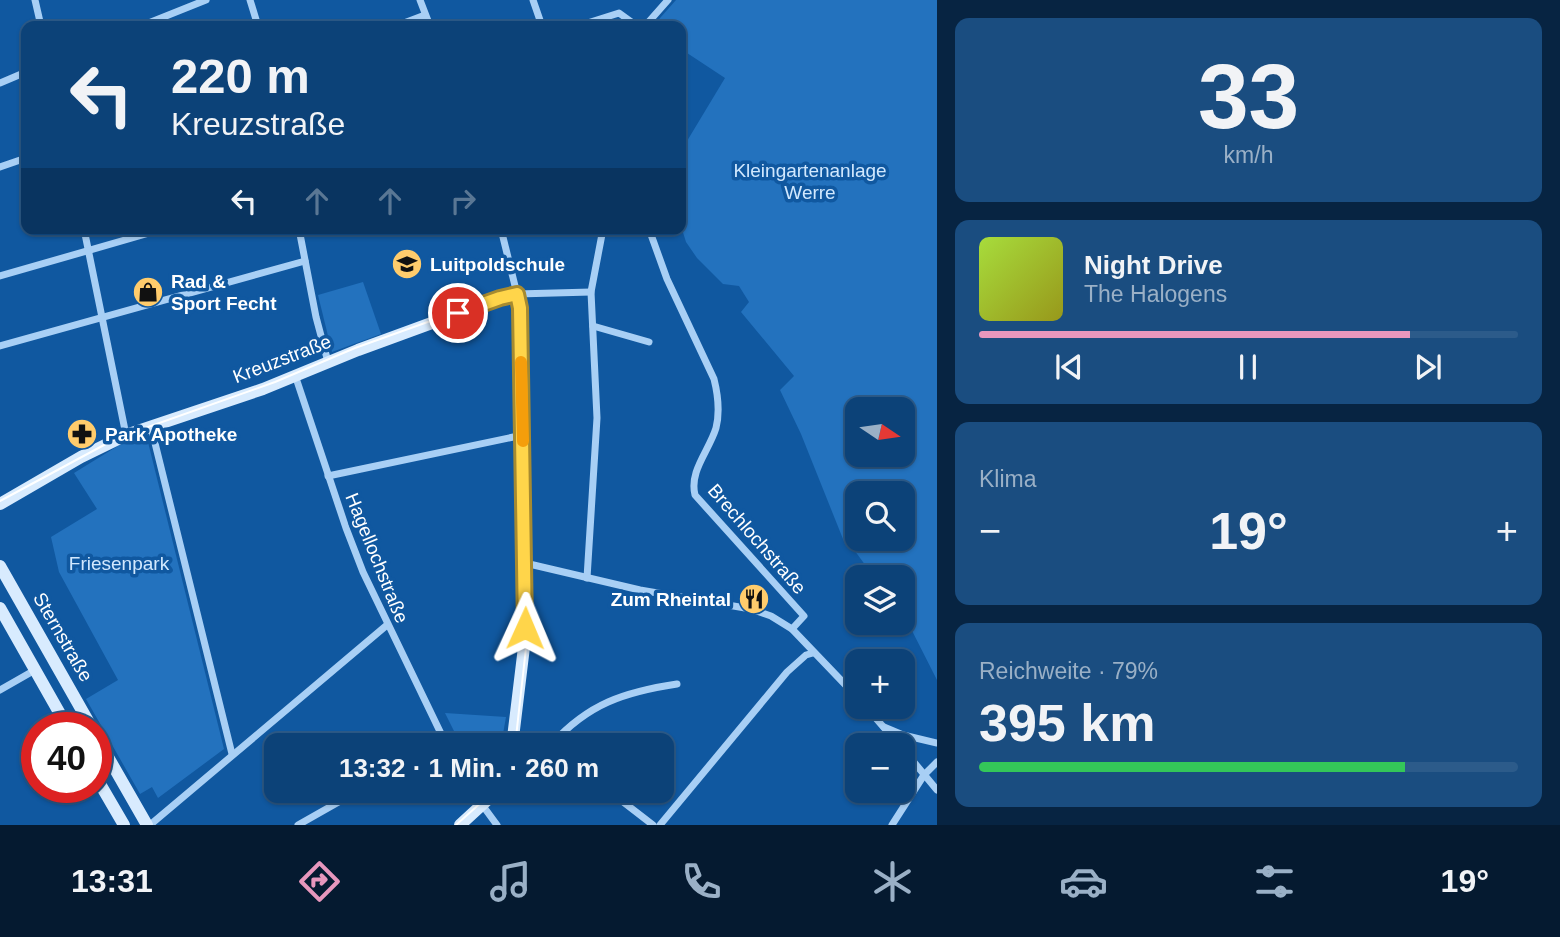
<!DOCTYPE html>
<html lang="de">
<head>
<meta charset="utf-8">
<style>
  :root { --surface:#0c4278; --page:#1a4d80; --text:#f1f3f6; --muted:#9ab0c6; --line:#2c5b8a; --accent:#e797bd }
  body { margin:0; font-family:Arial,sans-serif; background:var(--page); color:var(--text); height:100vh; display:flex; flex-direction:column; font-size:26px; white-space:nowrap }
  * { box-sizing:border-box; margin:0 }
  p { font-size:23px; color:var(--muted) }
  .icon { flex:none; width:38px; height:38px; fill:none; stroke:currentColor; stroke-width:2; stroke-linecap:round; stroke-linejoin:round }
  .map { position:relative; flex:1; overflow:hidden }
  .panel { display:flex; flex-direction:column; gap:18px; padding:18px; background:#072442; width:623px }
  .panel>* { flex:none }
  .top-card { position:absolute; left:21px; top:21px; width:665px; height:214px; border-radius:14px; box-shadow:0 2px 5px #0004,0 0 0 2px var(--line); background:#0c4278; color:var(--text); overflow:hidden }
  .needle { width:46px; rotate:103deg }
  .controls { position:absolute; left:845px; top:397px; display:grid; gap:14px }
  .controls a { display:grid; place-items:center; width:70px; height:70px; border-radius:14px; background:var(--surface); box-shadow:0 2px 5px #0004,0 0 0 2px var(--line); font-size:35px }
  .speed { position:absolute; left:21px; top:712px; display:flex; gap:14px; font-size:35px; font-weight:700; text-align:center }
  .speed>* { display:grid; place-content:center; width:91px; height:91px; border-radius:50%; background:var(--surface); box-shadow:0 2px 5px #0004,0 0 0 2px var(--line); line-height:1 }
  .speed .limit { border:10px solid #d22; background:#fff; color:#111 }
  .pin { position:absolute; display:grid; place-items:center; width:60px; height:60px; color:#fff; margin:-30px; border:4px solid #fff; border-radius:50%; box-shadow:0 2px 7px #0007 }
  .me { position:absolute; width:77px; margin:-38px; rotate:1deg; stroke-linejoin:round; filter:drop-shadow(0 0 5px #0008) }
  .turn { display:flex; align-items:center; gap:24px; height:147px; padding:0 35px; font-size:32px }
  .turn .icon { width:91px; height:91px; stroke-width:2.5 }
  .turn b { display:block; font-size:49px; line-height:60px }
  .lanes { display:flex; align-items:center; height:66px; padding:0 35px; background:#0003; justify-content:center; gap:35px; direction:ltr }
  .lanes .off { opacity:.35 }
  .big { font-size:52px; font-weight:800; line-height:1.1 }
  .panel .widget { flex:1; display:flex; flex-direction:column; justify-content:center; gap:10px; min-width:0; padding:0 24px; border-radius:14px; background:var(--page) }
  .panel .dial { align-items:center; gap:0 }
  .dial b { font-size:91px; line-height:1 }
  .song { display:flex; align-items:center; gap:21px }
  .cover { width:84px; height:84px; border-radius:10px; background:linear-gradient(135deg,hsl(80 70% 55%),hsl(60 70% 35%)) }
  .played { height:7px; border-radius:4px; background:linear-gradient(90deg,var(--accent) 80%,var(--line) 80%) }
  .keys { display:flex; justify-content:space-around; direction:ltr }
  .heat { display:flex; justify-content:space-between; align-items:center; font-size:38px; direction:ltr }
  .charge { height:10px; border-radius:5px; background:linear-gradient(90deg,#34c759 79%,var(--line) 0) }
  .trip { position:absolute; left:264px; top:733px; width:410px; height:70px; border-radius:14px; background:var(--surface); box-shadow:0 2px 5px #0004,0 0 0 2px var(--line); font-weight:800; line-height:70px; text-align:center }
  .dock { display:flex; height:112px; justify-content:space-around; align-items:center; background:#051a30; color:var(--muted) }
  .dock .icon { width:49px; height:49px }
  .dock .on { color:var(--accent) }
  .dock b { font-size:32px; color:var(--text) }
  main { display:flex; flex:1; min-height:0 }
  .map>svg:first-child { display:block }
</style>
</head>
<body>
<main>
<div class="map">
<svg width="937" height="825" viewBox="0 0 937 825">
  <rect width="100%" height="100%" fill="#1058a0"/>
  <g fill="#2372be" fill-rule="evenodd">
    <path d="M676,0H937V680L903,613V578L874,577L852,547L845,544L801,434L780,390L794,376L741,312L749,302L739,286L723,284L697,258L686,242L681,226V151L725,78L681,49V26H653ZM858,410H903V455H858ZM858,494H903V539H858Z"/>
    <polygon points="363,282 381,334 332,352 318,295"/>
    <polygon points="146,434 224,749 158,798 152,787 140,794 86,699 118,680 59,572 51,537 97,509 74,473 121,444"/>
    <polygon points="445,713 506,717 501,745 461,745"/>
  </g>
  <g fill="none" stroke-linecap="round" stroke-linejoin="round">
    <g stroke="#a8cff5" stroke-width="7">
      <polyline points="35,0 41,26"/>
      <polyline points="250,0 258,26"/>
      <polyline points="420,0 430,26"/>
      <polyline points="533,0 542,26"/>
      <polyline points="141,26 206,0"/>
      <polyline points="396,26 425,15"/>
      <polyline points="578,26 619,13 637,26"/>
      <polyline points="645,26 668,0"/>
      <polyline points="0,83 26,72"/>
      <polyline points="0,167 26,158"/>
      <polyline points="84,229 126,435"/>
      <polyline points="299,229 316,317 328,362"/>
      <polyline points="501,229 517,294 591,292"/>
      <path d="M649,229L667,279L714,379C718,395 720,412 716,428C709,451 689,471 695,495L804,616L792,629"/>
      <polyline points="0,276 163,229"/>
      <polyline points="593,326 649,342"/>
      <polyline points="0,346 305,261"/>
      <polyline points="295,375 346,528 363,572 447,746"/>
      <polyline points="151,427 232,754"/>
      <polyline points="328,476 523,435"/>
      <polyline points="525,563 640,590 751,609 771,616 792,629 858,698"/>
      <polyline points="587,578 597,418 591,292 603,229"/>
      <polyline points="0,690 35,670"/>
      <polyline points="866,707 900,746"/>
      <polyline points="884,727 903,735 937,743"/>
      <path d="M552,744C588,704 624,692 677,684"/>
      <polyline points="903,749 937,790"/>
      <polyline points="472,791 497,825"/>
      <polyline points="609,791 653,825"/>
      <polyline points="150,825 387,625"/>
      <polyline points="298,825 358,791"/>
      <polyline points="660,825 787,672 806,655 813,653"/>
      <polyline points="892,825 924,775 937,762"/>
    </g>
    <g stroke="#d8ebfe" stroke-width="12">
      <polyline points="0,504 81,457 126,435 263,389 358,350 500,298 517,294 520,308 526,608 524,647 512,746"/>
      <polyline points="0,566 92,728"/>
      <polyline points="0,608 68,728"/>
      <polyline points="96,736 147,825"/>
      <polyline points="96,777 124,825"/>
      <polyline points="460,825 497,791"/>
    </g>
    <g stroke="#fff" stroke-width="2">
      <path d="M0,501L117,438L275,382L355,348L492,299C511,295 521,305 524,323L528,630L515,746"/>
      <polyline points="456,825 494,791"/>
    </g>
  </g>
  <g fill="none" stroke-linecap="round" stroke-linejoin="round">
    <g stroke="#a68a30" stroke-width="18">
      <polyline id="route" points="458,313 500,298 517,294 520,308 525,628"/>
    </g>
    <use href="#route" stroke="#ffd54a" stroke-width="12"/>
    <polyline stroke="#f59e0b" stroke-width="12" points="521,362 523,441"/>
  </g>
  <defs>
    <g id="school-disc" transform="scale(1.575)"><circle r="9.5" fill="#ffcc6c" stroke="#1058a0"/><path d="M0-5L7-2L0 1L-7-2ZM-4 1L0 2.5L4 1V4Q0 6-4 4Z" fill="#111"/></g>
    <g id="shop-disc" transform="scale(1.575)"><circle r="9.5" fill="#ffcc6c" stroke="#1058a0"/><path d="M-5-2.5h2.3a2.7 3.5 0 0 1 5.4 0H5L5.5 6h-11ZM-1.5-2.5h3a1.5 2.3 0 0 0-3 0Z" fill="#111"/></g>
    <g id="pharmacy-disc" transform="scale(1.575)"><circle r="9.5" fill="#ffcc6c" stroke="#1058a0"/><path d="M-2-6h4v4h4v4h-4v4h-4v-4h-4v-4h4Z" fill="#111"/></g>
    <g id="restaurant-disc" transform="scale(1.575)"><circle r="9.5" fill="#ffcc6c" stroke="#1058a0"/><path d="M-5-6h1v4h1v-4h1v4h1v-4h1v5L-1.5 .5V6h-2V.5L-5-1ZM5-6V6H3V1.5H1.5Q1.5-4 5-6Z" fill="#111"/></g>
  </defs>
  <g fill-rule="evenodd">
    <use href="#school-disc" x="407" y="264"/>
    <use href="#shop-disc" x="148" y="292"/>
    <use href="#pharmacy-disc" x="82" y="434"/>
    <use href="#restaurant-disc" x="754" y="599"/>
  </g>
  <g text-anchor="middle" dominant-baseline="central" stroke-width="7" stroke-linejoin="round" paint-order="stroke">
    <g font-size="19" fill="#d1e8fe" stroke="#1058a0">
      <text x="810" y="170">Kleingartenanlage<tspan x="810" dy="22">Werre</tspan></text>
      <text x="119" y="563">Friesenpark</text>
    </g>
    <g font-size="19" font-weight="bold" fill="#fff" stroke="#1058a0" text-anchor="start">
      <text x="430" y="264">Luitpoldschule</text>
      <text x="171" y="281">Rad &amp;<tspan x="171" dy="22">Sport Fecht</tspan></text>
      <text x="105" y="434">Park Apotheke</text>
      <text x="731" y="599" text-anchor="end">Zum Rheintal</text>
    </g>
    <g font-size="19" fill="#fff" stroke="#1058a0">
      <text transform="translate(282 359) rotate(-21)">Kreuzstraße</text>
      <text transform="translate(757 539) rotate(49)">Brechlochstraße</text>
      <text transform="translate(377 558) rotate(68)">Hagellochstraße</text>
      <text transform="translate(63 637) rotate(60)">Sternstraße</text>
    </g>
  </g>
</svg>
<div class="controls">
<a><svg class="needle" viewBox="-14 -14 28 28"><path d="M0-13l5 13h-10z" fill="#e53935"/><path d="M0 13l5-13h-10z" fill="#9ab0c6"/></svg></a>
<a><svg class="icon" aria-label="search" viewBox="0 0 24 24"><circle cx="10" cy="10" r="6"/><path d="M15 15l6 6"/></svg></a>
<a><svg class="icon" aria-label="layers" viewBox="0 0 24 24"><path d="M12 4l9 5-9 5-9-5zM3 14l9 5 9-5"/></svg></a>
<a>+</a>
<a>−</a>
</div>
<div class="speed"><div class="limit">40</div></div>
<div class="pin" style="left:458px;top:313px;background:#d93025"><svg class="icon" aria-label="arrive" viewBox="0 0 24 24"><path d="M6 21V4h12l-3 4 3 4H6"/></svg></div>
<svg class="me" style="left:525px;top:628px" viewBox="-20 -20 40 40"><path d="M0-17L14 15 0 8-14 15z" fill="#ffd54a" stroke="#fff" stroke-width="4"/></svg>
<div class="trip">13:32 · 1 Min. · 260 m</div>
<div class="top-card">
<div class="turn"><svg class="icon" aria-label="left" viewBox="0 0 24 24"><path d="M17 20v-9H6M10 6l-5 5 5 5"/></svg><div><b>220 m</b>Kreuzstraße</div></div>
<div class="lanes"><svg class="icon" aria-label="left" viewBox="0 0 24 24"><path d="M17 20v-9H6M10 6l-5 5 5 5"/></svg><svg class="icon off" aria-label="ahead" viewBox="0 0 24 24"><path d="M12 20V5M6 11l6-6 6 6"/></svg><svg class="icon off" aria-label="ahead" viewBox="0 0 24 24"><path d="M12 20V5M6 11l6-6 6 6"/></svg><svg class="icon off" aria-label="right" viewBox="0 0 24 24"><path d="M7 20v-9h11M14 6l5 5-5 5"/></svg></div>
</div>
</div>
<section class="panel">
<div class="widget dial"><b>33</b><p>km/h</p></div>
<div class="widget">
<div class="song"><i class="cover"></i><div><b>Night Drive</b><p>The Halogens</p></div></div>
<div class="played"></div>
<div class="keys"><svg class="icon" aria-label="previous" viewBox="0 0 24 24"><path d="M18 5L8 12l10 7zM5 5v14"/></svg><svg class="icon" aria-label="pause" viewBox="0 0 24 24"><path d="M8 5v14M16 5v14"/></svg><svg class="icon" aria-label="next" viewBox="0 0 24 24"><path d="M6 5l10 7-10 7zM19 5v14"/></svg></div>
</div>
<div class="widget"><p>Klima</p>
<div class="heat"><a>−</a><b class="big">19°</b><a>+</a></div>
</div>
<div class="widget"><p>Reichweite · 79%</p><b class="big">395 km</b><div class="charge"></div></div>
</section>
</main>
<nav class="dock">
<b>13:31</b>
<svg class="icon on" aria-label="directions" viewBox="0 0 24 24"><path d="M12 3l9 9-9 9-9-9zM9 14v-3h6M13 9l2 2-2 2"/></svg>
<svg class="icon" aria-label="music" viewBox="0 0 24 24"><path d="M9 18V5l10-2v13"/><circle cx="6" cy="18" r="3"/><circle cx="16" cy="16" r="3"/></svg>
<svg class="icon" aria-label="phone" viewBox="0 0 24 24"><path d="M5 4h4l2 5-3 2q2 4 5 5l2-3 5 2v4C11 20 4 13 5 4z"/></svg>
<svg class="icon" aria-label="climate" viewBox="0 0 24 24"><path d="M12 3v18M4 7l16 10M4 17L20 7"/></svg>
<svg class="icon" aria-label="car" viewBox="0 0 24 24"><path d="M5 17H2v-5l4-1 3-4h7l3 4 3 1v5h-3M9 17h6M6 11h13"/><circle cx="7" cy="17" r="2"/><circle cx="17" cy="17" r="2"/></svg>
<svg class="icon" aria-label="filters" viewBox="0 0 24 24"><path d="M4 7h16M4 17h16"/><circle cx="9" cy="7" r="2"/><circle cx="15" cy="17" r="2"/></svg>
<b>19°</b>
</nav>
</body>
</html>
